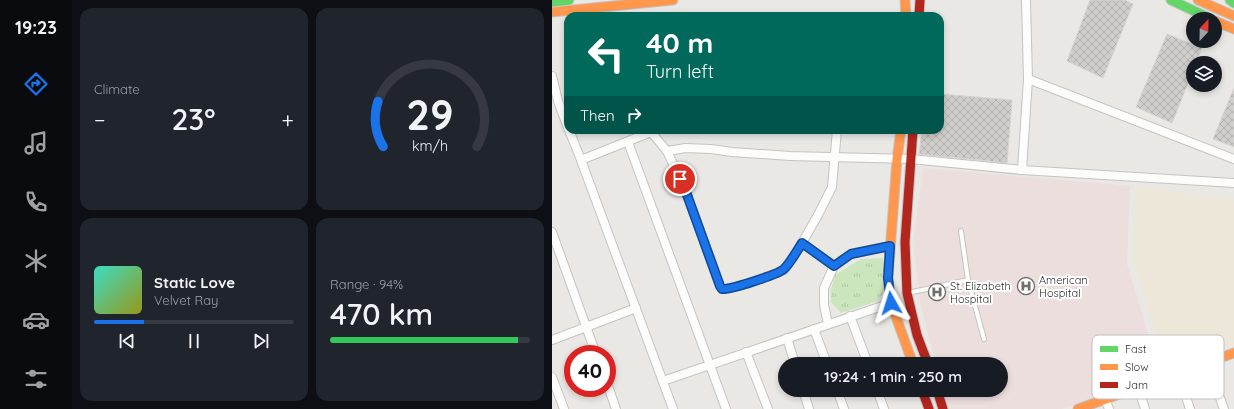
<!DOCTYPE html>
<html lang="en">
<head>
<meta charset="utf-8">
<style>
  :root { --surface:#171b24; --page:#20242c; --text:#f1f3f6; --muted:#9ea1a6; --line:#363941; --accent:#1a73e8 }
  body { margin:0; font-family:Quicksand,sans-serif; background:var(--page); color:var(--text); height:100vh; display:flex; flex-direction:column; font-size:15px; white-space:nowrap }
  * { box-sizing:border-box; margin:0 }
  p { font-size:13px; color:var(--muted) }
  .icon { flex:none; width:22px; height:22px; fill:none; stroke:currentColor; stroke-width:2; stroke-linecap:round; stroke-linejoin:round }
  .map { position:relative; flex:1; overflow:hidden }
  .drawer { display:flex; flex-direction:column; gap:8px; padding:8px; background:#0d0f14; width:480px }
  .drawer>* { flex:none }
  .guide { position:absolute; left:12px; top:12px; width:380px; height:122px; border-radius:12px; box-shadow:0 2px 6px #0003; background:#00695c; color:#fff; overflow:hidden }
  .needle { width:26px; rotate:22deg }
  .controls { position:absolute; left:634px; top:12px; display:grid; gap:8px }
  .controls a { display:grid; place-items:center; width:36px; height:36px; border-radius:50%; background:var(--surface); box-shadow:0 2px 6px #0003; font-size:20px }
  .speed { position:absolute; left:12px; top:345px; display:flex; gap:8px; font-size:20px; font-weight:700; text-align:center }
  .speed>* { display:grid; place-content:center; width:52px; height:52px; border-radius:50%; background:var(--surface); box-shadow:0 2px 6px #0003; line-height:1 }
  .speed .limit { border:6px solid #d22; background:#fff; color:#111 }
  .pin { position:absolute; display:grid; place-items:center; width:34px; height:34px; color:#fff; margin:-17px; border:2px solid #fff; border-radius:50%; box-shadow:0 1px 4px #0007 }
  .me { position:absolute; width:44px; margin:-22px; rotate:354deg; stroke-linejoin:round; filter:drop-shadow(0 0 3px #0008) }
  .turn { display:flex; align-items:center; gap:14px; height:84px; padding:0 16px; font-size:18px }
  .turn .icon { width:52px; height:52px; stroke-width:2.5 }
  .turn b { display:block; font-size:28px; line-height:34px }
  .then { display:flex; align-items:center; height:38px; padding:0 16px; background:#0003; gap:8px; font-size:15px }
  .big { font-size:30px; font-weight:600; line-height:1.1 }
  .drawer .tile { flex:1; display:flex; flex-direction:column; justify-content:center; gap:6px; min-width:0; padding:0 14px; border-radius:12px; background:var(--page) }
  .drawer .dial { align-items:center; gap:0 }
  .dial svg { height:104px; overflow:visible; fill:none; stroke:var(--line); stroke-width:7; stroke-linecap:round; text-anchor:middle }
  .dial text { fill:var(--text); stroke:none }
  .song { display:flex; align-items:center; gap:12px }
  .cover { width:48px; height:48px; border-radius:6px; background:linear-gradient(135deg,hsl(170 70% 55%),hsl(60 70% 35%)) }
  .played { height:4px; border-radius:2px; background:linear-gradient(90deg,var(--accent) 25%,var(--line) 25%) }
  .keys { display:flex; justify-content:space-around; direction:ltr }
  .heat { display:flex; justify-content:space-between; align-items:center; font-size:22px; direction:ltr }
  .charge { height:6px; border-radius:3px; background:linear-gradient(90deg,#34c759 94%,var(--line) 0) }
  .drawer .tiles { flex:1; display:grid; gap:8px; grid-template-columns:repeat(2,1fr) }
  .trip { position:absolute; left:226px; top:357px; width:230px; height:40px; border-radius:20px; background:var(--surface); box-shadow:0 2px 6px #0003; font-weight:600; line-height:40px; text-align:center }
  main { display:flex; flex:1; min-height:0 }
  .tab-bar { display:flex; flex-direction:column; width:72px; justify-content:space-around; align-items:center; background:#090b0e; color:var(--muted) }
  .tab-bar .icon { width:28px; height:28px }
  .tab-bar .current { color:var(--accent) }
  .tab-bar b { font-size:18px; color:var(--text) }
  .map>svg:first-child { display:block }
</style>
</head>
<body>
<main>
<nav class="tab-bar">
<b>19:23</b>
<svg class="icon current" aria-label="directions" viewBox="0 0 24 24"><path d="M12 3l9 9-9 9-9-9zM9 14v-3h6M13 9l2 2-2 2"/></svg>
<svg class="icon" aria-label="music" viewBox="0 0 24 24"><path d="M9 18V5l10-2v13"/><circle cx="6" cy="18" r="3"/><circle cx="16" cy="16" r="3"/></svg>
<svg class="icon" aria-label="phone" viewBox="0 0 24 24"><path d="M5 4h4l2 5-3 2q2 4 5 5l2-3 5 2v4C11 20 4 13 5 4z"/></svg>
<svg class="icon" aria-label="climate" viewBox="0 0 24 24"><path d="M12 3v18M4 7l16 10M4 17L20 7"/></svg>
<svg class="icon" aria-label="car" viewBox="0 0 24 24"><path d="M5 17H2v-5l4-1 3-4h7l3 4 3 1v5h-3M9 17h6M6 11h13"/><circle cx="7" cy="17" r="2"/><circle cx="17" cy="17" r="2"/></svg>
<svg class="icon" aria-label="filters" viewBox="0 0 24 24"><path d="M4 7h16M4 17h16"/><circle cx="9" cy="7" r="2"/><circle cx="15" cy="17" r="2"/></svg>
</nav>
<section class="drawer">
<div class="tiles">
<div class="tile"><p>Climate</p>
<div class="heat"><a>−</a><b class="big">23°</b><a>+</a></div>
</div>
<div class="tile dial"><svg viewBox="0 0 100 80">
<path d="M14 69A42 42 0 1 1 86 69"/>
<path d="M14 69A42 42 0 0 1 10 34" stroke="#1a73e8"/>
<text x="50" y="56" font-size="32" font-weight="700">29</text>
<text x="50" y="72" font-size="11">km/h</text>
</svg></div>
<div class="tile">
<div class="song"><i class="cover"></i><div><b>Static Love</b><p>Velvet Ray</p></div></div>
<div class="played"></div>
<div class="keys"><svg class="icon" aria-label="previous" viewBox="0 0 24 24"><path d="M18 5L8 12l10 7zM5 5v14"/></svg><svg class="icon" aria-label="pause" viewBox="0 0 24 24"><path d="M8 5v14M16 5v14"/></svg><svg class="icon" aria-label="next" viewBox="0 0 24 24"><path d="M6 5l10 7-10 7zM19 5v14"/></svg></div>
</div>
<div class="tile"><p>Range · 94%</p><b class="big">470 km</b><div class="charge"></div></div>
</div>
</section>
<div class="map">
<svg width="682" height="409" viewBox="0 0 682 409">
  <defs>
    <pattern id="park-tufts" width="24" height="20" patternUnits="userSpaceOnUse"><rect width="24" height="20" fill="#cbe6bd"/><path d="M3 7l-1-3M5 7V3M7 7l1-3M15 17l-1-3M17 17v-4M19 17l1-3" fill="none" stroke="#afc6a3"/></pattern>
    <pattern id="building-cross-hatch" width="8" height="8" patternUnits="userSpaceOnUse"><rect width="8" height="8" fill="#cfceca"/><path d="M0 0l8 8M0 8l8-8" fill="none" stroke="#b2b1ae"/></pattern>
  </defs>
  <rect width="100%" height="100%" fill="#eae8e4"/>
  <polygon fill="#ede7d9" points="583,185 656,197 682,199 682,345 614,370 581,259"/>
  <polygon fill="#ecdedc" points="371,168 578,186 575,264 608,373 510,409 396,409 390,390 449,390 449,364 384,364 369,307 361,242"/>
  <polygon fill="url(#park-tufts)" points="331,258 332,292 325,301 289,313 279,302 279,290 283,275 309,259"/>
  <g fill="url(#building-cross-hatch)" stroke="#d5d4d0">
    <polygon points="538,0 573,0 581,4 551,78 515,61"/>
    <polygon points="615,34 650,48 644,63 641,63 641,71 620,123 584,107"/>
    <polygon points="682,88 682,147 661,139"/>
    <polygon points="388,94 460,100 455,163 367,154 370,130 388,130"/>
  </g>
  <g fill="none" stroke-linecap="round" stroke-linejoin="round">
    <g stroke="#c4c4c4" stroke-width="6">
      <g id="lane">
        <polyline points="409,231 416,280 432,339"/>
        <polyline points="356,293 416,280"/>
      </g>
    </g>
    <g stroke="#c4c4c4" stroke-width="10">
      <g id="street">
        <polyline points="474,0 476,79 682,159"/>
        <polyline points="0,76 6,101 16,128"/>
        <polyline points="476,79 470,170 682,183"/>
        <polyline points="17,130 29,160 121,409"/>
        <polyline points="98,130 99,132 115,151 134,192 168,286 170,289 174,289 195,284 232,270 250,243 266,215 280,187 285,130"/>
        <polyline points="76,142 174,409"/>
        <polyline points="115,151 134,148 159,149 180,152 238,156 359,159 470,170"/>
        <polyline points="29,160 99,132"/>
        <polyline points="0,232 44,354"/>
        <polyline points="250,243 282,266"/>
        <polyline points="298,316 316,364"/>
        <polyline points="276,324 272,305 272,288 282,266 299,254 338,246"/>
        <polyline points="262,329 275,364"/>
        <polyline points="235,338 243,364"/>
        <polyline points="0,340 84,308"/>
        <polyline points="194,352 216,409"/>
        <polyline points="655,362 672,409"/>
        <polyline points="626,373 638,409"/>
        <polyline points="0,377 12,409"/>
        <polyline points="111,381 339,303"/>
        <polyline points="55,383 64,409"/>
        <polyline points="586,387 593,409"/>
        <polyline points="251,390 257,409"/>
        <polyline points="285,390 292,409"/>
        <polyline points="325,390 332,409"/>
        <polyline points="553,399 557,409"/>
      </g>
    </g>
    <g stroke="#c4c4c4" stroke-width="11">
      <g id="fast">
        <polyline points="619,0 659,19"/>
        <polyline points="678,0 682,3"/>
        <polyline points="0,2 17,0"/>
      </g>
    </g>
    <g stroke="#c4c4c4" stroke-width="11">
      <g id="slow">
        <polyline points="353,0 354,16"/>
        <polyline points="646,0 682,16"/>
        <polyline points="0,12 121,0"/>
        <polyline points="663,21 682,29"/>
        <polyline points="349,130 345,159 336,278 339,303 361,364"/>
        <polyline points="526,409 682,353"/>
      </g>
    </g>
    <g stroke="#c4c4c4" stroke-width="11">
      <g id="jam">
        <polyline points="367,16 368,0"/>
        <polyline points="361,130 353,242 355,293 365,335 376,364"/>
        <polyline points="370,390 377,409"/>
        <polyline points="385,390 391,409"/>
      </g>
    </g>
    <use href="#lane" stroke="#fcfcfb" stroke-width="4"/>
    <use href="#street" stroke="#fcfcfb" stroke-width="8"/>
    <use href="#fast" stroke="#63d668" stroke-width="9"/>
    <use href="#slow" stroke="#ff974d" stroke-width="9"/>
    <use href="#jam" stroke="#b3261e" stroke-width="9"/>
  </g>
  <g fill="none" stroke-linecap="round" stroke-linejoin="round">
    <g stroke="#114b97" stroke-width="10">
      <path id="route" d="M128,179L134,192L168,286L170,289C178,290 227,274 232,269C239,262 245,251 250,243L282,266L299,254L338,246L336,278L339,303"/>
    </g>
    <use href="#route" stroke="#1a73e8" stroke-width="7"/>
  </g>
  <defs>
    <g id="hospital-ring" transform="scale(0.9)"><circle r="9.5" fill="#fff" stroke="#6f6e6d" stroke-width="1.5"/><path d="M-5-5h3v3.5h4V-5h3V5h-3V1.5h-4V5h-3Z" fill="#6f6e6d"/></g>
  </defs>
  <g fill-rule="evenodd">
    <use href="#hospital-ring" x="474" y="286"/>
    <use href="#hospital-ring" x="385" y="292"/>
  </g>
  <g text-anchor="middle" dominant-baseline="central" stroke-width="4" stroke-linejoin="round" paint-order="stroke">
    <g font-size="11" fill="#2d2d2d" stroke="#fff" text-anchor="start">
      <text x="487" y="280">American<tspan x="487" dy="13">Hospital</tspan></text>
      <text x="398" y="286">St. Elizabeth<tspan x="398" dy="13">Hospital</tspan></text>
    </g>
  </g>
  <rect x="540" y="335" width="132" height="64" rx="6" fill="#fff" stroke="#c0c0c0" stroke-width="1"/>
  <rect x="548" y="346" width="18" height="6" fill="#63d668"/>
  <rect x="548" y="364" width="18" height="6" fill="#ff974d"/>
  <rect x="548" y="382" width="18" height="6" fill="#b3261e"/>
  <g font-size="11" fill="#2d2d2d">
    <text x="573" y="353">Fast</text>
    <text x="573" y="371">Slow</text>
    <text x="573" y="389">Jam</text>
  </g>
</svg>
<div class="controls">
<a><svg class="needle" viewBox="-14 -14 28 28"><path d="M0-13l5 13h-10z" fill="#e53935"/><path d="M0 13l5-13h-10z" fill="#9ea1a6"/></svg></a>
<a><svg class="icon" aria-label="layers" viewBox="0 0 24 24"><path d="M12 4l9 5-9 5-9-5zM3 14l9 5 9-5"/></svg></a>
</div>
<div class="speed"><div class="limit">40</div></div>
<div class="pin" style="left:128px;top:179px;background:#d93025"><svg class="icon" aria-label="arrive" viewBox="0 0 24 24"><path d="M6 21V4h12l-3 4 3 4H6"/></svg></div>
<svg class="me" style="left:339px;top:303px" viewBox="-20 -20 40 40"><path d="M0-17L14 15 0 8-14 15z" fill="#1a73e8" stroke="#fff" stroke-width="4"/></svg>
<div class="trip">19:24 · 1 min · 250 m</div>
<div class="guide">
<div class="turn"><svg class="icon" aria-label="left" viewBox="0 0 24 24"><path d="M17 20v-9H6M10 6l-5 5 5 5"/></svg><div><b>40 m</b>Turn left</div></div>
<div class="then">Then<svg class="icon" aria-label="right" viewBox="0 0 24 24"><path d="M7 20v-9h11M14 6l5 5-5 5"/></svg></div>
</div>
</div>
</main>
</body>
</html>
